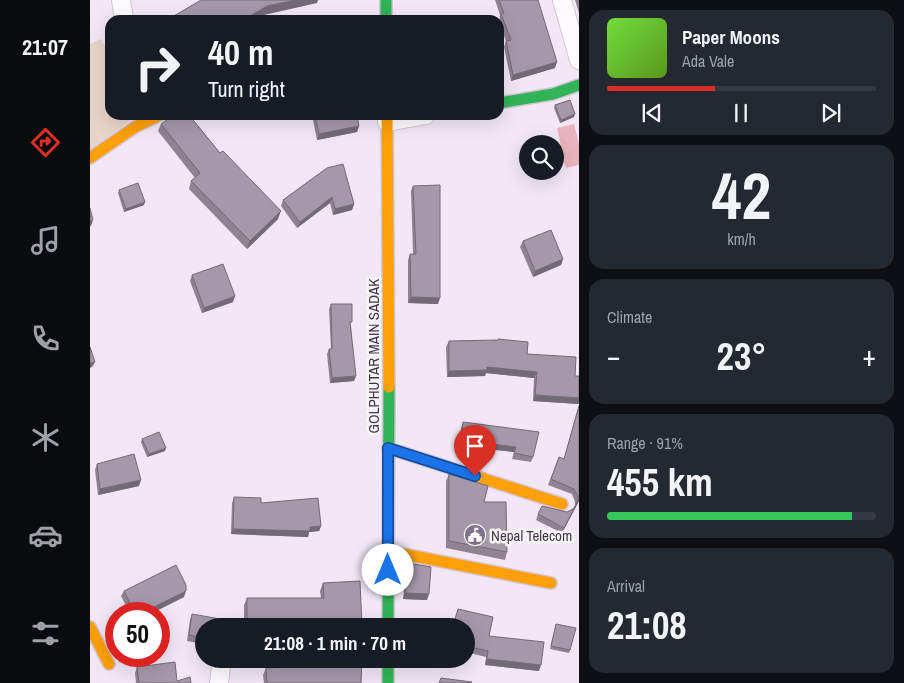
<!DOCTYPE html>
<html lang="en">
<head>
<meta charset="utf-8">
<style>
  :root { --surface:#171b24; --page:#242831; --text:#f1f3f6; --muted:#9ea1a6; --line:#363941; --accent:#d93025 }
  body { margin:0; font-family:"Archivo Narrow",sans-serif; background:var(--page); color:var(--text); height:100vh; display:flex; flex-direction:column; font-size:19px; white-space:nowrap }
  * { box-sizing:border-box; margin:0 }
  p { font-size:16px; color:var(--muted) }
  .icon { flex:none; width:28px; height:28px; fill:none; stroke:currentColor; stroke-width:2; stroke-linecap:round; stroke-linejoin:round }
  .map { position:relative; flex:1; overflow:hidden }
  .side { display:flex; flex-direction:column; gap:10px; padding:10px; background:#0d0f14; width:325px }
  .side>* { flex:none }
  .hud { position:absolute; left:15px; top:15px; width:399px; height:105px; border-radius:15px; box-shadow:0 5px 20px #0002; background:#171b24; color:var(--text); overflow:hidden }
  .tools { position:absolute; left:429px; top:135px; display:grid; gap:10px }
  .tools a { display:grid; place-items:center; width:45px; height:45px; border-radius:50%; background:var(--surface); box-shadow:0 5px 20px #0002; font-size:25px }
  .speed { position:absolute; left:15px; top:602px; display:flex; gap:10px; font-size:25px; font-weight:700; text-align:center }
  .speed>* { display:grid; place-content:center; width:65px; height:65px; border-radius:50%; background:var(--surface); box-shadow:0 5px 20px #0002; line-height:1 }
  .speed .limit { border:8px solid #d22; background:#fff; color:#111 }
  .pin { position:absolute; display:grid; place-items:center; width:42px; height:42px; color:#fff; margin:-51px -21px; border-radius:50% 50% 50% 0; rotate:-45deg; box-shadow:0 0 5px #0007 }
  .pin .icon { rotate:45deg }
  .me { position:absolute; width:55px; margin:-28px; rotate:0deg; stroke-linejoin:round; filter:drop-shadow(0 0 4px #0008) }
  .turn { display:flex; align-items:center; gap:18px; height:105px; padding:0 20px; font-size:22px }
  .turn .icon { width:65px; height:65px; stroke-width:2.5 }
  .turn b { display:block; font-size:35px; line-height:42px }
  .big { font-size:38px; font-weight:700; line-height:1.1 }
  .side .widget { flex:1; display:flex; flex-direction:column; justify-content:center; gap:8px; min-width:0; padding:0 18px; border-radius:15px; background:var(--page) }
  .side .dial { align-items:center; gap:0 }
  .dial b { font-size:65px; line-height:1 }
  .song { display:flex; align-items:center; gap:15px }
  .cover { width:60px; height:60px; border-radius:8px; background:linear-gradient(135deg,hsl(100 70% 55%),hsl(90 70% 35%)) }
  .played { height:5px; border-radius:2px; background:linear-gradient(90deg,var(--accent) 40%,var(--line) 40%) }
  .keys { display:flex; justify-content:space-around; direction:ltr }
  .heat { display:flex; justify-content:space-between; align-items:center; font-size:28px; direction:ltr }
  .charge { height:8px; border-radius:4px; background:linear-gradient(90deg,#34c759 91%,var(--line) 0) }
  .trip { position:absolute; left:105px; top:618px; width:280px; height:50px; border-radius:25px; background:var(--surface); box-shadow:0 5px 20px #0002; font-weight:700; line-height:50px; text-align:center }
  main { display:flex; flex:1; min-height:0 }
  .menu { display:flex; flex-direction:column; width:90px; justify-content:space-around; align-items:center; background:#090b0e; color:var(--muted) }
  .menu .icon { width:35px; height:35px }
  .menu .current { color:var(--accent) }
  .menu b { font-size:22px; color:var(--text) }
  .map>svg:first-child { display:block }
</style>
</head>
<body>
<main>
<nav class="menu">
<b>21:07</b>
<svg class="icon current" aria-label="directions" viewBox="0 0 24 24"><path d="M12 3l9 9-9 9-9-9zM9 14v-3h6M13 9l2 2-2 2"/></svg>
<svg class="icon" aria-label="music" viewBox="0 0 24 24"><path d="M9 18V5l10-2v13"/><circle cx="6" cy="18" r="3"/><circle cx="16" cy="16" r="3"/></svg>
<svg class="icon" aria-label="phone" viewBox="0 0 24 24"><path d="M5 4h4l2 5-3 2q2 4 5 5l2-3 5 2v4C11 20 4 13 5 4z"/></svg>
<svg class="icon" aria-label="climate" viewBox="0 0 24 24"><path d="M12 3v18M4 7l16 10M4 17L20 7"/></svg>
<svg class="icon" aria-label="car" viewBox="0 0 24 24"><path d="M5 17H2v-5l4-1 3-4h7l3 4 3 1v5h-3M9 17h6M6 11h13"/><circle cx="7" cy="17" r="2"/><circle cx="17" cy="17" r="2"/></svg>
<svg class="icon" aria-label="filters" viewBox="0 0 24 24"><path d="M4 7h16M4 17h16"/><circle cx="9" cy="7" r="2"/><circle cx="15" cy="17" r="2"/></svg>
</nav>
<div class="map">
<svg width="489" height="683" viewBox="0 0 489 683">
  <rect width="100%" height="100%" fill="#f1e7f6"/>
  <polygon fill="#e8d4c8" points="11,39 20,57 20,115 47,115 0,151 0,44"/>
  <polygon fill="#ebb3bc" points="484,124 489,144 489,165 476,168 473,159 467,159 465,156 465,149 471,146 467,128"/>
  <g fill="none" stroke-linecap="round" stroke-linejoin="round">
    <g stroke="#d2c5d8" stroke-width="20">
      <g id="street">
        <polyline points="31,0 34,20"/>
        <polyline points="472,0 489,60"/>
        <polyline points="297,122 336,115"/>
        <polyline points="129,683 132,659"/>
      </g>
    </g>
    <g stroke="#d2c5d8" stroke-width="14">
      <g id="fast">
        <polyline points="296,0 296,20"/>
        <polyline points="409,103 463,94 489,85"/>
        <polyline points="298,626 299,387"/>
        <polyline points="298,659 298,683"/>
      </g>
    </g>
    <g stroke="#d2c5d8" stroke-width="14">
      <g id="slow">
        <polyline points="297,115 299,387"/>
        <polyline points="0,158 45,127 70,115"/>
        <polyline points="298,448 472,504"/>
        <polyline points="298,551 461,583"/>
        <polyline points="0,627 19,664"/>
      </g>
    </g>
    <use href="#street" stroke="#fdfbfe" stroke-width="18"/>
    <use href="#fast" stroke="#30b455" stroke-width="11"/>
    <use href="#slow" stroke="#ff9f0a" stroke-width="11"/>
  </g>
  <g fill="#8d8392">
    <polygon points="405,0 448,0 465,68 421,81 414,47 416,41 409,22 410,15"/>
    <polygon points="485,0 489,0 489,13"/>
    <polygon points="465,105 484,117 470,123 464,108"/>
    <polygon points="83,115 99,115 130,153 188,219 157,249 99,189 101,181 105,178 68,131 71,124"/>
    <polygon points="222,115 267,115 269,126 267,132 227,140"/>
    <polygon points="237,168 264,204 262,210 243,215 240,203 207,228 191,206 193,200"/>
    <polygon points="323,186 348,304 318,303 318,260 320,254 323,254 321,191"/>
    <polygon points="29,190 54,205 34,212 28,193"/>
    <polygon points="433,241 473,259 471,265 443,277 430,247"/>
    <polygon points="102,275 143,302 112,313 100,281"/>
    <polygon points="241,304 261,326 264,381 240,383 237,354 239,349 241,349 239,309"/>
    <polygon points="359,341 437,354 485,376 489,376 489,404 443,401 444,378 396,373 395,376 357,377 356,347"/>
    <polygon points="489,404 489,501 472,533 446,520 448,514 477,512 483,509 485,506 485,502 482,494 458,485 469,457 474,459"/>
    <polygon points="373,422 443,457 441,462 422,459 424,452 369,446 371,428"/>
    <polygon points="52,439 75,451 57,457 51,442"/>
    <polygon points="7,464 49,486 8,495 5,470"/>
    <polygon points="359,474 394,502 417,552 415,560 356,548 356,481"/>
    <polygon points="144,497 171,503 231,526 229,531 219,532 218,537 141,534 142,503"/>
    <polygon points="318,563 337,600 313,599 316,568"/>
    <polygon points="233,583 272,626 154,626 154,605 157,598 231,598 230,591"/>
    <polygon points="34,591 94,597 60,614 40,614 31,596"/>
    <polygon points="368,609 399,636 449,671 395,665 396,657 376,652 376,626 363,626"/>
    <polygon points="102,614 114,626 114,644 97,641 100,620"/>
    <polygon points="466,624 480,650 479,653 460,649"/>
    <polygon points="232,659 272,659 271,683 174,683 173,675 176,668 232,666"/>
    <polygon points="47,667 87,681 101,683 46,683 45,673"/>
  </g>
  <g fill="#736a77">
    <polygon points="205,0 228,0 227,3 174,15 164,20 153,20 177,6"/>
    <polygon points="467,62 465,68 421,81 423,75"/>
    <polygon points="485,114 484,117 470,123 471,120"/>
    <polygon points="269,126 267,132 227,140 229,134"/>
    <polygon points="242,197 240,203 207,228 210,222"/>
    <polygon points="55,202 54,205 34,212 36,209"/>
    <polygon points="264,204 262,210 243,215 245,209"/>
    <polygon points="191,211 188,219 157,249 160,241"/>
    <polygon points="3,220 1,226 0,226 0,221"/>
    <polygon points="473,259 471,265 443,277 445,271"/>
    <polygon points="145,296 143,302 112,313 114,308"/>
    <polygon points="321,297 350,298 348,304 318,303"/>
    <polygon points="5,362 2,367 0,368 0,363"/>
    <polygon points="397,367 447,372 444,378 396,373 395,376 357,377 359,371"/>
    <polygon points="266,376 264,381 240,383 242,378"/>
    <polygon points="445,395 489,398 489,404 443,401"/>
    <polygon points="371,440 426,447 424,452 369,446"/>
    <polygon points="76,448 75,451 57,457 59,454"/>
    <polygon points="51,480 49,486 8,495 10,489"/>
    <polygon points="489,499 489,501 472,533 474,528"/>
    <polygon points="231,526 229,531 219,532 218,537 141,534 143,529"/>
    <polygon points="96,591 94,597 60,614 50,614"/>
    <polygon points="315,593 339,594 337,600 313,599"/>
    <polygon points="397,659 451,665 449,671 395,665"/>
  </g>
  <g fill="#a498aa" stroke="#736a77">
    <polygon points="111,0 205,0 177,6 153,20 77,20"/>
    <polygon points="409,0 448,0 467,62 423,75 416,41 421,40 411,14 414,13"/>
    <polygon points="480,100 485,114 471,120 465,105"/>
    <polygon points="84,115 99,115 130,153 133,151 191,211 160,241 101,181 110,173 71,124"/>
    <polygon points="225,115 267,115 269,126 229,134"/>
    <polygon points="253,164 264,204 245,209 242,197 210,222 193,200 237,168"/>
    <polygon points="48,183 55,202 36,209 29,190"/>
    <polygon points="350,185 350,298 321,297 320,254 326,254 323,186"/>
    <polygon points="0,208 3,220 0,221"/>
    <polygon points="461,230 473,259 445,271 433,241"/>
    <polygon points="133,264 145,296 114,308 102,275"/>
    <polygon points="241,304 262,304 262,322 260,322 266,376 242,378 239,349 242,349"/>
    <polygon points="408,339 438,342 437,354 486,357 485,376 489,376 489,398 445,395 447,372 397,367 397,370 359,371 359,341 408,340"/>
    <polygon points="0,347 5,362 0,363"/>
    <polygon points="489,406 489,499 474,528 448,514 452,506 477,512 483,509 487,503 488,496 484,489 461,479 469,457 474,459"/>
    <polygon points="373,422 449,432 443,457 424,453 426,447 371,440"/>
    <polygon points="69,432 76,448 59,454 52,439"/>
    <polygon points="44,454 51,480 10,489 7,464"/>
    <polygon points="359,474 398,486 394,502 416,502 417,552 359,541"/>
    <polygon points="144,497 171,498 171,503 228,498 231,526 220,527 220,531 143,529"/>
    <polygon points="318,563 341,567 339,594 315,593"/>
    <polygon points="86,565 96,585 96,591 50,614 45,614 34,591"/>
    <polygon points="270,581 272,626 157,626 157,598 234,598 233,583"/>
    <polygon points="368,609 403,617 399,636 454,642 451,665 397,659 398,651 376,646 376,626 363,626"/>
    <polygon points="102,614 130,619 129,626 114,626 114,638 99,635"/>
    <polygon points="466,624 486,628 480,650 461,646"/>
    <polygon points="235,659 272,659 271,683 177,683 176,668 234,666"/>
    <polygon points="85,662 87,681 100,677 101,683 49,683 47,667"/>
    <polygon points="351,678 382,682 381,683 349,683"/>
  </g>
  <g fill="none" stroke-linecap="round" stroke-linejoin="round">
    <g stroke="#114b97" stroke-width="12">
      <polyline id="route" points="298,570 298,448 385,476"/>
    </g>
    <use href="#route" stroke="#1a73e8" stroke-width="9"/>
  </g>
  <defs>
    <g id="civic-disc" transform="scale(1.125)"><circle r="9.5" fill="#817289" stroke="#f6f6f6"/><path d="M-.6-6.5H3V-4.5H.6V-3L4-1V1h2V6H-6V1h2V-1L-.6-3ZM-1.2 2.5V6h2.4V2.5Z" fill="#fff"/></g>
  </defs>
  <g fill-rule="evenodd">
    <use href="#civic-disc" x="385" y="535"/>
  </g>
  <g text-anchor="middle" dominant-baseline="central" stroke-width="5" stroke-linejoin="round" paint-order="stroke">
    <g font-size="15" fill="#45334e" stroke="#f6f6f6">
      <text transform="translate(283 356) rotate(-90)">GOLPHUTAR MAIN SADAK</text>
    </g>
    <g font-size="15" fill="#45334e" stroke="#f6f6f6" text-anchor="start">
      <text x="401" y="535">Nepal Telecom</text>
    </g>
  </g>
</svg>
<div class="tools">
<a><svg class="icon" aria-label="search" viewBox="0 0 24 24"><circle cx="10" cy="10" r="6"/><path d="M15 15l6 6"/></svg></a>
</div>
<div class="speed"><div class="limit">50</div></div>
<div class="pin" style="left:385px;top:476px;background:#d93025"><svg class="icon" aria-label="arrive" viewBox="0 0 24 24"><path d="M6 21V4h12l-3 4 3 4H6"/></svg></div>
<svg class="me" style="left:298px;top:570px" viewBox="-20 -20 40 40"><circle r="19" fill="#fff"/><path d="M0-13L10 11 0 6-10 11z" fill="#1a73e8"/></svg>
<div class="trip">21:08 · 1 min · 70 m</div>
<div class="hud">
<div class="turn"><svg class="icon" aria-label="right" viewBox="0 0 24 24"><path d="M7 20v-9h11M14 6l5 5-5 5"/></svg><div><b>40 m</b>Turn right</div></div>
</div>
</div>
<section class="side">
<div class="widget">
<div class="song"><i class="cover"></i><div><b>Paper Moons</b><p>Ada Vale</p></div></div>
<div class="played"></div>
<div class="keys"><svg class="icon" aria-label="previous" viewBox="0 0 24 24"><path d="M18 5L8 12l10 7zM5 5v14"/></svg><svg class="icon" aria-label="pause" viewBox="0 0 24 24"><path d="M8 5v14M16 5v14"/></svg><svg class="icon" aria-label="next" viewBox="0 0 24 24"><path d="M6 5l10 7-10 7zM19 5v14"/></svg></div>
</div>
<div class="widget dial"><b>42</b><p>km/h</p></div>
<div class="widget"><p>Climate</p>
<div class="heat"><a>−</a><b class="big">23°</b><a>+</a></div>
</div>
<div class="widget"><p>Range · 91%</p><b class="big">455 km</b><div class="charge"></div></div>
<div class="widget"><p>Arrival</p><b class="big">21:08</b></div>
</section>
</main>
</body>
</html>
